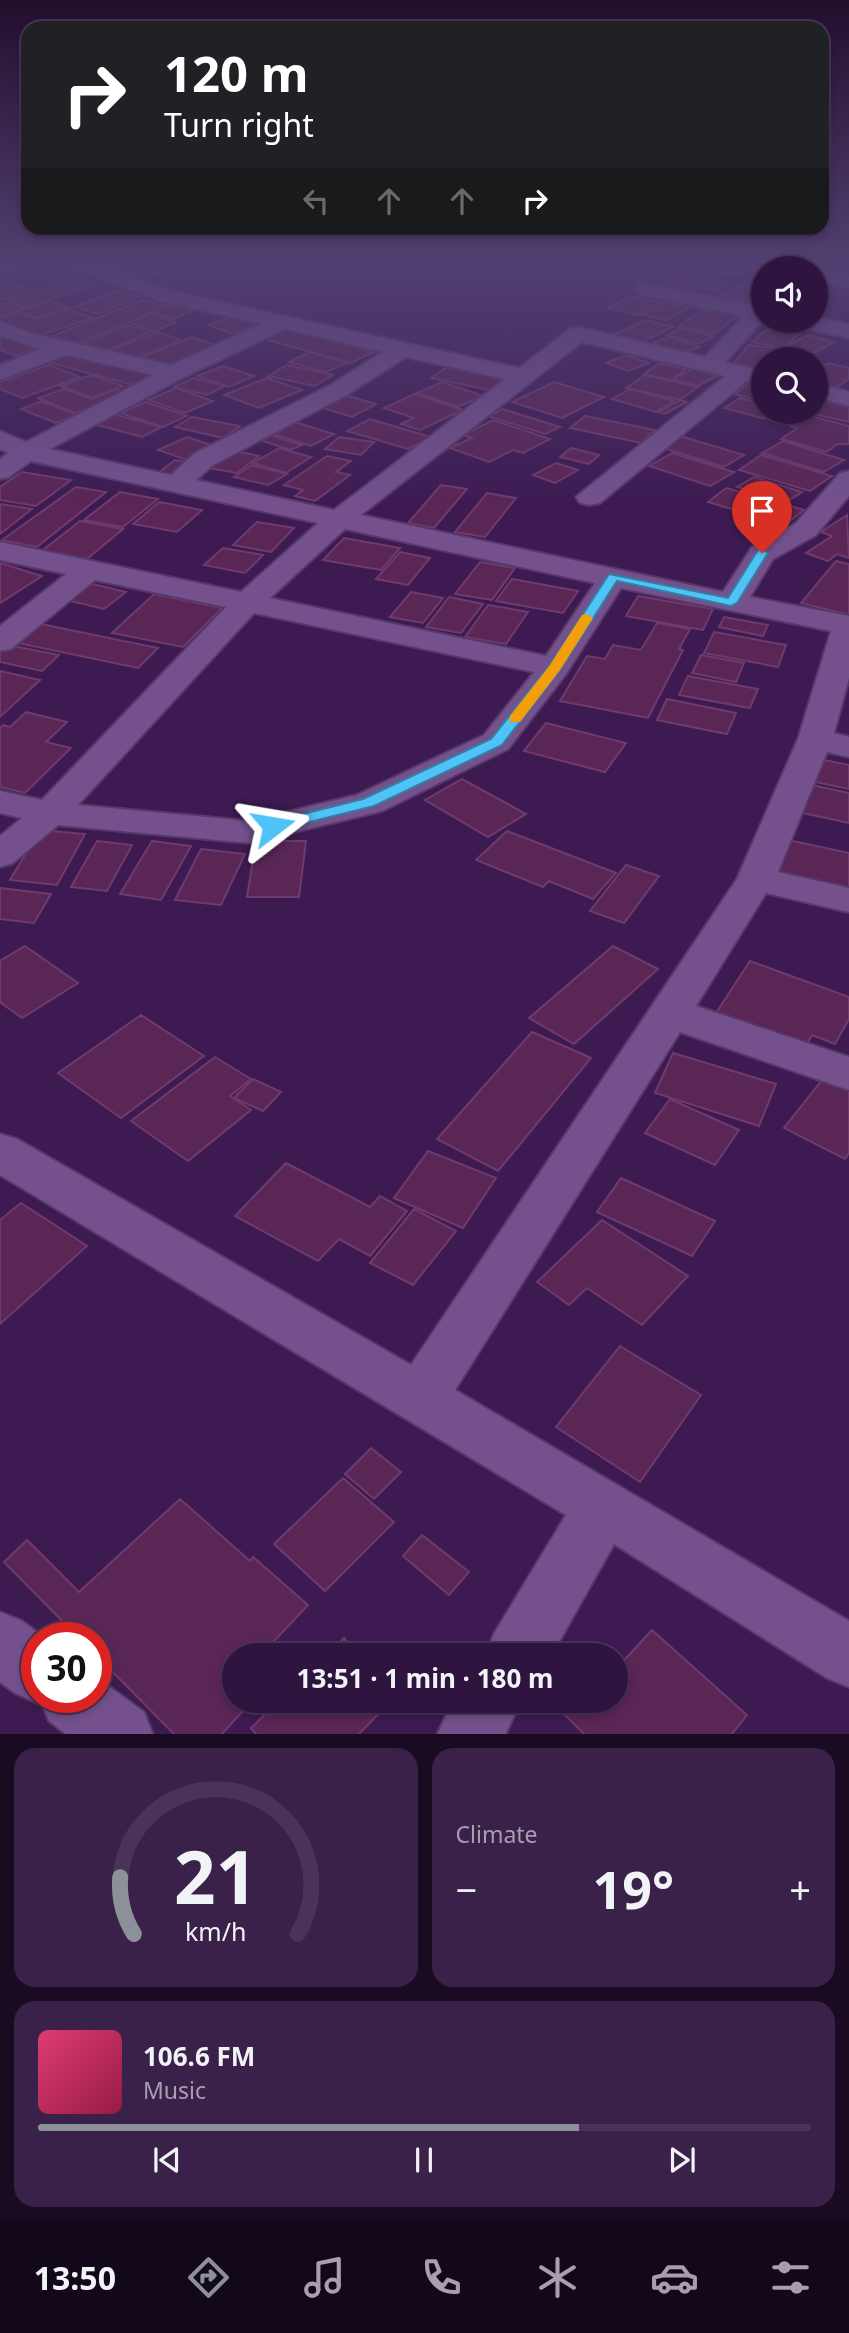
<!DOCTYPE html>
<html lang="en">
<head>
<meta charset="utf-8">
<style>
  :root { --surface:#2e143e; --page:#3a2149; --text:#f1f3f6; --muted:#a79eb0; --line:#493358; --accent:#8c9099 }
  body { margin:0; font-family:"Noto Sans",sans-serif; background:var(--page); color:var(--text); height:100vh; display:flex; flex-direction:column; font-size:26px; white-space:nowrap }
  * { box-sizing:border-box; margin:0 }
  p { font-size:23px; color:var(--muted) }
  .icon { flex:none; width:38px; height:38px; fill:none; stroke:currentColor; stroke-width:2; stroke-linecap:round; stroke-linejoin:round }
  .map { position:relative; height:1734px; overflow:hidden }
  .drawer { display:flex; flex-direction:column; gap:14px; padding:14px; background:#190b22; flex:1 }
  .drawer>* { flex:none }
  .top-card { position:absolute; left:21px; top:21px; width:808px; height:214px; border-radius:21px; box-shadow:0 4px 10px #0003,0 0 0 2px var(--line); background:#202124; color:#fff; overflow:hidden }
  .buttons { position:absolute; left:751px; top:256px; display:grid; gap:14px }
  .buttons a { display:grid; place-items:center; width:77px; height:77px; border-radius:50%; background:var(--surface); box-shadow:0 4px 10px #0003,0 0 0 2px var(--line); font-size:35px }
  .speed { position:absolute; left:21px; top:1622px; display:flex; gap:14px; font-size:35px; font-weight:700; text-align:center }
  .speed>* { display:grid; place-content:center; width:91px; height:91px; border-radius:50%; background:var(--surface); box-shadow:0 4px 10px #0003,0 0 0 2px var(--line); line-height:1 }
  .speed .limit { border:10px solid #d22; background:#fff; color:#111 }
  .pin { position:absolute; display:grid; place-items:center; width:60px; height:60px; color:#fff; margin:-72px -30px; border-radius:50% 50% 50% 0; rotate:-45deg; box-shadow:0 0 7px #0007 }
  .pin .icon { rotate:45deg }
  .me { position:absolute; width:77px; margin:-38px; rotate:76deg; stroke-linejoin:round; filter:drop-shadow(0 0 5px #0008) }
  .turn { display:flex; align-items:center; gap:24px; height:147px; padding:0 28px; font-size:32px }
  .turn .icon { width:91px; height:91px; stroke-width:2.5 }
  .turn b { display:block; font-size:49px; line-height:60px }
  .lanes { display:flex; align-items:center; height:66px; padding:0 28px; background:#0003; justify-content:center; gap:35px; direction:ltr }
  .lanes .off { opacity:.35 }
  .big { font-size:52px; font-weight:700; line-height:1.1 }
  .drawer .card { flex:1; display:flex; flex-direction:column; justify-content:center; gap:10px; min-width:0; padding:0 24px; border-radius:21px; background:var(--page) }
  .drawer .dial { align-items:center; gap:0 }
  .dial svg { height:182px; overflow:visible; fill:none; stroke:var(--line); stroke-width:7; stroke-linecap:round; text-anchor:middle }
  .dial text { fill:var(--text); stroke:none }
  .song { display:flex; align-items:center; gap:21px }
  .cover { width:84px; height:84px; border-radius:10px; background:linear-gradient(135deg,hsl(340 70% 55%),hsl(340 70% 35%)) }
  .played { height:7px; border-radius:4px; background:linear-gradient(90deg,var(--accent) 70%,var(--line) 70%) }
  .keys { display:flex; justify-content:space-around; direction:ltr }
  .heat { display:flex; justify-content:space-between; align-items:center; font-size:38px; direction:ltr }
  .drawer .tiles { flex:1; display:grid; gap:14px; grid-template-columns:1fr 1fr }
  .card:last-child { grid-column:span 2 }
  .trip { position:absolute; left:222px; top:1643px; width:406px; height:70px; border-radius:35px; background:var(--surface); box-shadow:0 4px 10px #0003,0 0 0 2px var(--line); font-weight:700; line-height:70px; text-align:center }
  .menu { display:flex; height:112px; justify-content:space-around; align-items:center; background:#120819; color:var(--muted) }
  .menu .icon { width:49px; height:49px }
  .menu .current { color:var(--accent) }
  .menu b { font-size:32px; color:var(--text) }
  .map>svg:first-child { display:block }
</style>
</head>
<body>
<div class="map">
<svg width="849" height="1735" viewBox="0 0 849 1735">
  <rect width="100%" height="100%" fill="#3d1b52"/>
  <g fill="#592656" stroke="#6f3b6c" stroke-width="2">
    <polygon points="125,262 145,262 153,264 119,275 101,270"/>
    <polygon points="769,262 812,262 799,268"/>
    <polygon points="723,266 746,269 742,275 719,273"/>
    <polygon points="143,269 157,274 132,281 118,276"/>
    <polygon points="675,277 693,283 673,291 654,285"/>
    <polygon points="80,279 95,285 26,307 10,301"/>
    <polygon points="701,279 725,285 713,291 698,287 685,294 676,292"/>
    <polygon points="15,284 33,291 0,301 0,289"/>
    <polygon points="740,285 763,289 763,291 748,301 723,295"/>
    <polygon points="117,291 140,297 97,314 75,307"/>
    <polygon points="630,296 659,302 638,315 608,308"/>
    <polygon points="142,300 166,306 78,343 53,336"/>
    <polygon points="50,301 68,308 37,318 19,311"/>
    <polygon points="10,302 26,308 0,316 0,304"/>
    <polygon points="665,302 689,308 667,320 642,315"/>
    <polygon points="170,305 194,310 175,319 152,313"/>
    <polygon points="68,309 93,318 35,337 0,323 0,317 17,312 36,319"/>
    <polygon points="702,309 738,315 716,333 678,327"/>
    <polygon points="151,314 176,322 154,331 129,322"/>
    <polygon points="231,317 256,325 234,334 208,325"/>
    <polygon points="646,320 673,327 642,342 615,334"/>
    <polygon points="127,325 152,331 109,350 83,343"/>
    <polygon points="682,328 714,336 699,344 667,335"/>
    <polygon points="287,329 374,352 351,363 264,339"/>
    <polygon points="767,329 798,335 783,348 752,342"/>
    <polygon points="157,332 182,340 137,358 112,350"/>
    <polygon points="0,334 41,348 17,356 0,350"/>
    <polygon points="808,335 834,342 814,353 787,346"/>
    <polygon points="192,337 216,345 165,366 140,358"/>
    <polygon points="669,337 700,347 678,356 647,345"/>
    <polygon points="749,345 777,349 769,359 763,359 761,369 733,364"/>
    <polygon points="67,350 155,373 132,385 44,361"/>
    <polygon points="310,352 347,363 326,372 289,362"/>
    <polygon points="626,355 649,363 629,371 606,363"/>
    <polygon points="659,363 686,369 671,380 644,374"/>
    <polygon points="828,363 849,368 849,379 835,388 816,383 816,371"/>
    <polygon points="49,365 80,377 22,398 0,389 0,382"/>
    <polygon points="287,365 333,375 315,386 268,376"/>
    <polygon points="450,365 508,377 489,390 431,378"/>
    <polygon points="223,366 254,376 229,387 197,376"/>
    <polygon points="692,369 717,376 698,386 673,379"/>
    <polygon points="91,375 123,386 92,398 61,386"/>
    <polygon points="645,375 698,387 680,400 626,388"/>
    <polygon points="193,378 225,386 207,395 174,387"/>
    <polygon points="267,378 302,390 259,408 224,395"/>
    <polygon points="442,382 483,396 458,407 417,393"/>
    <polygon points="554,382 604,397 562,418 512,402"/>
    <polygon points="751,382 763,385 763,401 734,394"/>
    <polygon points="176,388 213,401 185,413 148,400"/>
    <polygon points="64,389 91,399 117,389 126,393 75,413 38,398"/>
    <polygon points="630,389 674,401 656,412 612,399"/>
    <polygon points="341,394 376,404 352,417 317,406"/>
    <polygon points="414,394 463,410 420,430 401,424 414,418 384,408"/>
    <polygon points="740,398 763,404 763,411 776,411 765,419 724,408"/>
    <polygon points="680,400 687,402 665,414 658,412"/>
    <polygon points="821,400 849,407 849,422 805,412 816,411 816,404"/>
    <polygon points="42,401 77,415 56,423 21,409"/>
    <polygon points="145,402 187,416 163,427 121,413"/>
    <polygon points="503,409 560,427 545,434 488,416"/>
    <polygon points="113,414 162,427 142,437 94,424"/>
    <polygon points="807,415 849,426 849,444 837,444 827,452 781,439 797,428 791,426"/>
    <polygon points="585,416 655,430 641,443 570,428"/>
    <polygon points="192,417 240,426 223,438 175,427"/>
    <polygon points="370,419 431,437 408,449 347,431"/>
    <polygon points="493,420 550,439 523,453 513,450 489,462 450,448 472,438 463,435"/>
    <polygon points="291,421 334,434 311,446 267,432"/>
    <polygon points="267,434 302,445 291,450 257,439"/>
    <polygon points="680,436 744,455 724,467 660,447"/>
    <polygon points="187,437 218,447 190,461 158,450"/>
    <polygon points="339,437 374,442 361,455 325,449"/>
    <polygon points="783,441 844,460 824,472 762,453"/>
    <polygon points="279,448 311,457 286,473 253,463"/>
    <polygon points="571,448 599,455 589,464 560,457"/>
    <polygon points="226,449 259,456 237,473 203,467"/>
    <polygon points="672,453 734,472 710,486 649,466"/>
    <polygon points="761,455 832,476 810,491 739,470"/>
    <polygon points="327,456 351,461 336,472 350,475 315,501 295,496 303,490 284,485"/>
    <polygon points="175,460 187,462 168,476 157,474"/>
    <polygon points="556,463 578,470 555,483 533,475"/>
    <polygon points="252,465 287,474 268,485 234,477"/>
    <polygon points="22,472 71,480 36,506 0,500 0,487"/>
    <polygon points="754,477 802,492 785,503 737,487"/>
    <polygon points="441,485 467,489 434,528 408,523"/>
    <polygon points="76,487 106,492 37,547 2,540"/>
    <polygon points="726,488 804,510 785,525 708,502"/>
    <polygon points="120,492 158,499 123,527 84,520"/>
    <polygon points="487,493 516,498 485,537 455,532"/>
    <polygon points="159,502 202,510 177,532 133,524"/>
    <polygon points="0,504 32,509 0,534"/>
    <polygon points="847,515 849,558 837,554 828,561 806,553 832,536 821,532"/>
    <polygon points="80,521 123,529 87,559 43,550"/>
    <polygon points="257,522 294,528 271,552 233,545"/>
    <polygon points="344,538 400,548 381,570 323,560"/>
    <polygon points="223,548 263,555 245,573 204,565"/>
    <polygon points="400,552 430,558 408,585 376,579"/>
    <polygon points="836,561 849,564 849,615 801,603"/>
    <polygon points="480,562 515,568 492,600 455,594"/>
    <polygon points="0,563 42,576 0,603"/>
    <polygon points="512,579 578,591 563,613 496,601"/>
    <polygon points="80,581 126,592 104,609 58,598"/>
    <polygon points="411,592 443,598 423,623 390,617"/>
    <polygon points="154,594 222,608 183,647 112,633"/>
    <polygon points="638,596 713,609 703,630 626,616"/>
    <polygon points="449,597 483,604 461,633 426,627"/>
    <polygon points="488,605 528,612 506,644 465,637"/>
    <polygon points="724,617 768,625 763,636 719,627"/>
    <polygon points="657,623 690,629 679,649 683,650 648,718 560,701 587,656 605,659 613,645 641,650"/>
    <polygon points="41,624 158,648 138,668 18,643"/>
    <polygon points="714,632 786,645 778,667 704,653"/>
    <polygon points="3,644 59,655 42,671 0,662 0,646"/>
    <polygon points="701,655 744,663 736,682 692,673"/>
    <polygon points="0,671 40,680 0,717"/>
    <polygon points="688,676 758,689 750,708 679,695"/>
    <polygon points="667,699 736,713 727,734 657,720"/>
    <polygon points="26,712 67,722 46,742 71,748 25,793 0,787 0,728 3,725 10,727"/>
    <polygon points="546,723 626,743 605,772 524,751"/>
    <polygon points="819,759 849,765 849,789 811,781"/>
    <polygon points="462,779 526,814 488,837 425,800"/>
    <polygon points="807,784 849,793 849,823 798,812"/>
    <polygon points="40,830 85,834 57,885 10,880"/>
    <polygon points="507,831 616,873 593,899 549,881 543,887 476,860"/>
    <polygon points="788,840 849,853 849,890 777,873"/>
    <polygon points="97,841 132,845 107,891 71,887"/>
    <polygon points="152,841 191,846 161,900 120,894"/>
    <polygon points="256,841 306,841 299,897 247,897"/>
    <polygon points="201,849 245,854 221,905 175,900"/>
    <polygon points="626,865 659,876 624,923 590,911"/>
    <polygon points="0,888 51,894 34,923 0,919"/>
    <polygon points="25,946 78,983 22,1018 0,1002 0,961"/>
    <polygon points="613,946 658,969 574,1044 529,1018"/>
    <polygon points="750,961 849,997 849,1019 835,1044 812,1035 805,1047 716,1013"/>
    <polygon points="141,1015 204,1056 121,1118 58,1073"/>
    <polygon points="532,1032 591,1058 498,1171 437,1139"/>
    <polygon points="673,1053 776,1084 759,1126 655,1093"/>
    <polygon points="215,1057 251,1079 230,1096 251,1110 188,1161 131,1121"/>
    <polygon points="826,1075 849,1087 849,1153 845,1159 784,1128"/>
    <polygon points="253,1079 281,1092 263,1111 234,1098"/>
    <polygon points="670,1099 739,1130 715,1165 645,1133"/>
    <polygon points="428,1151 496,1178 463,1228 394,1198"/>
    <polygon points="286,1163 370,1207 380,1196 407,1211 370,1256 339,1239 318,1261 235,1216"/>
    <polygon points="621,1178 715,1221 692,1256 597,1212"/>
    <polygon points="21,1203 87,1246 0,1324 0,1220"/>
    <polygon points="414,1209 456,1231 413,1285 370,1263"/>
    <polygon points="602,1220 688,1276 642,1325 587,1288 569,1305 537,1282"/>
    <polygon points="620,1346 701,1395 640,1482 556,1427"/>
    <polygon points="371,1448 401,1472 374,1499 345,1474"/>
    <polygon points="343,1478 394,1522 325,1591 274,1544"/>
    <polygon points="180,1499 250,1561 253,1557 308,1605 260,1656 234,1656 234,1701 252,1701 221,1735 175,1735 96,1655 96,1638 79,1638 4,1562 27,1540 79,1592"/>
    <polygon points="422,1535 469,1572 449,1595 403,1556"/>
    <polygon points="652,1630 747,1715 731,1735 585,1735 551,1701 616,1701 616,1669"/>
    <polygon points="344,1638 360,1656 326,1656"/>
    <polygon points="279,1701 391,1701 358,1735 257,1735 251,1728"/>
  </g>
  <g fill="none" stroke-linecap="round" stroke-linejoin="round">
    <g stroke="#563969" stroke-width="4">
      <g id="minor">
        <polygon points="0,262 27,262 24,266 0,273"/>
        <path d="M66,262H94L171,291L519,368L570,329L578,327L705,357L743,316L639,294L636,290L639,286L646,284L753,305L763,301V320L725,362L763,371V385L747,381L600,503L590,505L580,503L576,497L725,376L582,342L361,515L723,592L752,547L796,523L840,473L849,471V496L816,535L773,559L750,597L849,616V678L834,733L849,737V757L827,752L778,872L849,888V912L766,893L696,1006L849,1057V1090L680,1032L455,1390L849,1621V1687L827,1678L614,1544L551,1656H485L494,1634L566,1515L0,1175V1134L17,1139L411,1365L737,879L798,739L831,631L621,588L566,674L508,749L382,811L249,843L58,825L13,863L0,867V836L22,818L0,813V791L42,800L226,607L95,580L11,649L0,651V626L66,574L0,560V542L241,592L318,523L31,461L9,477L0,479V459L8,453L0,449V431L26,442L153,375L66,355L0,380V365L41,349L0,336V321L31,333L171,365L261,324L158,300L69,266ZM285,329L383,352L329,386L195,453L171,475L50,449L182,378ZM406,357L505,379L334,510L196,480L213,465L345,396ZM345,529L595,583L546,656L270,598ZM254,613L534,672L484,735L357,795L249,821L78,805Z"/>
        <polygon points="740,262 788,264 791,268 763,268 763,271 743,266"/>
        <polygon points="816,268 849,275 849,287 816,280"/>
        <polygon points="816,317 849,324 849,338 790,325 787,320 816,320"/>
        <polygon points="816,383 849,392 849,406 816,397"/>
        <polygon points="0,1612 22,1621 45,1638 37,1638 37,1698 96,1698 96,1677 144,1712 153,1735 67,1735 49,1721 41,1701 37,1703 15,1693 0,1682"/>
        <polygon points="453,1701 521,1701 505,1735 437,1735"/>
      </g>
    </g>
    <use href="#minor" fill="#74518d" fill-rule="evenodd"/>
  </g>
  <linearGradient id="sky" x2="0" y2="1"><stop stop-color="#220f2d"/><stop offset="0.52" stop-color="#513f71"/><stop offset="1" stop-color="#513f71" stop-opacity="0"/></linearGradient>
  <rect width="849" height="505" fill="url(#sky)"/>
  <polygon fill="#4fc3f7" stroke="#337fa1" stroke-width="2" points="762,549 768,553 737,603 731,606 617,581 560,670 502,745 374,806 273,831 265,826 267,823 363,799 491,739 550,665 609,574 728,598 758,550"/>
  <polygon fill="#f59e0b" points="587,614 593,618 560,670 520,722 510,722 510,716 550,665 582,615"/>
</svg>
<div class="buttons">
<a><svg class="icon" aria-label="sound" viewBox="0 0 24 24"><path d="M4 9h4l5-4v14l-5-4H4zM17 9q2 3 0 6"/></svg></a>
<a><svg class="icon" aria-label="search" viewBox="0 0 24 24"><circle cx="10" cy="10" r="6"/><path d="M15 15l6 6"/></svg></a>
</div>
<div class="speed"><div class="limit">30</div></div>
<div class="pin" style="left:762px;top:553px;background:#d93025"><svg class="icon" aria-label="arrive" viewBox="0 0 24 24"><path d="M6 21V4h12l-3 4 3 4H6"/></svg></div>
<svg class="me" style="left:273px;top:826px" viewBox="-20 -20 40 40"><path d="M0-17L14 15 0 8-14 15z" fill="#4fc3f7" stroke="#fff" stroke-width="4"/></svg>
<div class="trip">13:51 · 1 min · 180 m</div>
<div class="top-card">
<div class="turn"><svg class="icon" aria-label="right" viewBox="0 0 24 24"><path d="M7 20v-9h11M14 6l5 5-5 5"/></svg><div><b>120 m</b>Turn right</div></div>
<div class="lanes"><svg class="icon off" aria-label="left" viewBox="0 0 24 24"><path d="M17 20v-9H6M10 6l-5 5 5 5"/></svg><svg class="icon off" aria-label="ahead" viewBox="0 0 24 24"><path d="M12 20V5M6 11l6-6 6 6"/></svg><svg class="icon off" aria-label="ahead" viewBox="0 0 24 24"><path d="M12 20V5M6 11l6-6 6 6"/></svg><svg class="icon" aria-label="right" viewBox="0 0 24 24"><path d="M7 20v-9h11M14 6l5 5-5 5"/></svg></div>
</div>
</div>
<section class="drawer">
<div class="tiles">
<div class="card dial"><svg viewBox="0 0 100 80">
<path d="M14 69A42 42 0 1 1 86 69"/>
<path d="M14 69A42 42 0 0 1 8 44" stroke="#8c9099"/>
<text x="50" y="56" font-size="32" font-weight="700">21</text>
<text x="50" y="72" font-size="11">km/h</text>
</svg></div>
<div class="card"><p>Climate</p>
<div class="heat"><a>−</a><b class="big">19°</b><a>+</a></div>
</div>
<div class="card">
<div class="song"><i class="cover"></i><div><b>106.6 FM</b><p>Music</p></div></div>
<div class="played"></div>
<div class="keys"><svg class="icon" aria-label="previous" viewBox="0 0 24 24"><path d="M18 5L8 12l10 7zM5 5v14"/></svg><svg class="icon" aria-label="pause" viewBox="0 0 24 24"><path d="M8 5v14M16 5v14"/></svg><svg class="icon" aria-label="next" viewBox="0 0 24 24"><path d="M6 5l10 7-10 7zM19 5v14"/></svg></div>
</div>
</div>
</section>
<nav class="menu">
<b>13:50</b>
<svg class="icon current" aria-label="directions" viewBox="0 0 24 24"><path d="M12 3l9 9-9 9-9-9zM9 14v-3h6M13 9l2 2-2 2"/></svg>
<svg class="icon" aria-label="music" viewBox="0 0 24 24"><path d="M9 18V5l10-2v13"/><circle cx="6" cy="18" r="3"/><circle cx="16" cy="16" r="3"/></svg>
<svg class="icon" aria-label="phone" viewBox="0 0 24 24"><path d="M5 4h4l2 5-3 2q2 4 5 5l2-3 5 2v4C11 20 4 13 5 4z"/></svg>
<svg class="icon" aria-label="climate" viewBox="0 0 24 24"><path d="M12 3v18M4 7l16 10M4 17L20 7"/></svg>
<svg class="icon" aria-label="car" viewBox="0 0 24 24"><path d="M5 17H2v-5l4-1 3-4h7l3 4 3 1v5h-3M9 17h6M6 11h13"/><circle cx="7" cy="17" r="2"/><circle cx="17" cy="17" r="2"/></svg>
<svg class="icon" aria-label="filters" viewBox="0 0 24 24"><path d="M4 7h16M4 17h16"/><circle cx="9" cy="7" r="2"/><circle cx="15" cy="17" r="2"/></svg>
</nav>
</body>
</html>
